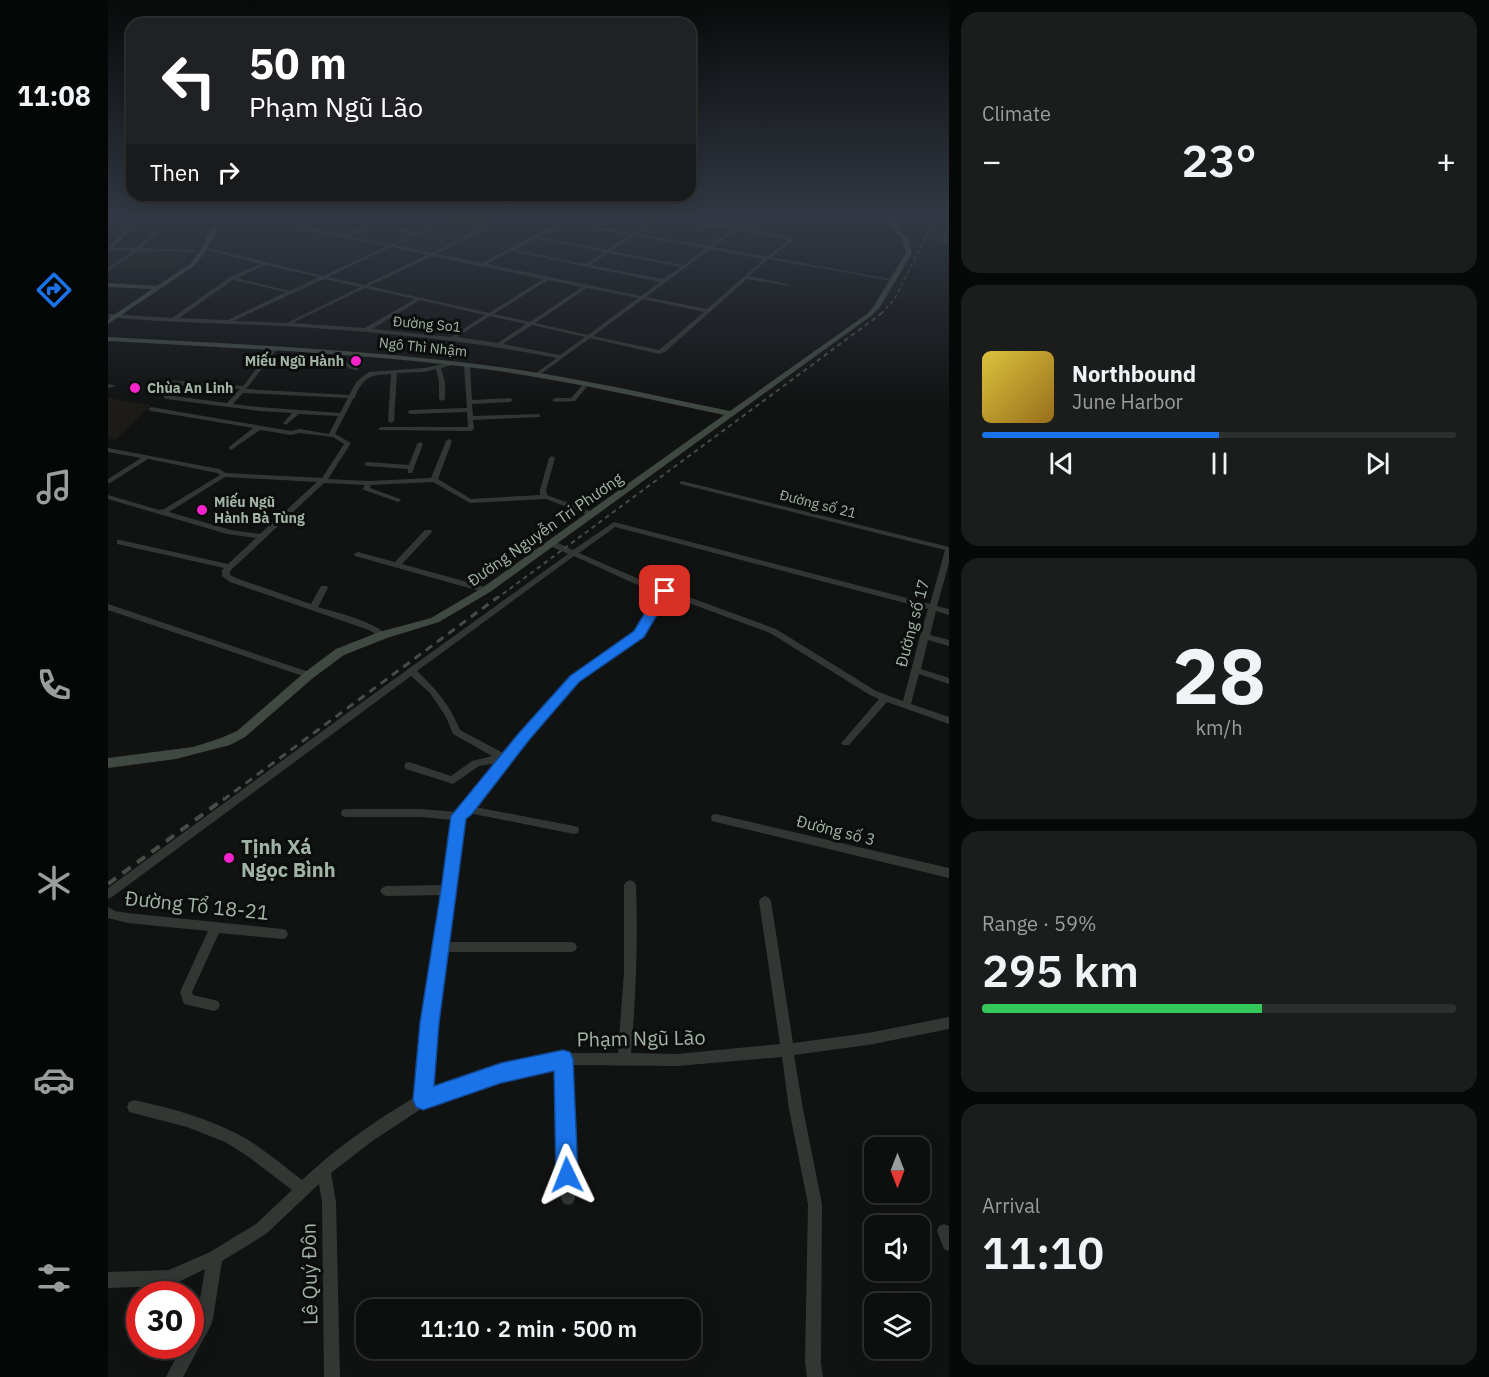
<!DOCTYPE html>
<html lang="en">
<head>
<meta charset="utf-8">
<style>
  :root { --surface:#0d0e0e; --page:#1b1c1c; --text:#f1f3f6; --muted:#9a9c9e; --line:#2d2e2e; --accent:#1a73e8 }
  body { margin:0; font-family:"IBM Plex Sans",sans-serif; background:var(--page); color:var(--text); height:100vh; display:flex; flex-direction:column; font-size:22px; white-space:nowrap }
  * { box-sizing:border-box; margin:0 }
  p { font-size:20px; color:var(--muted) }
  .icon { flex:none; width:33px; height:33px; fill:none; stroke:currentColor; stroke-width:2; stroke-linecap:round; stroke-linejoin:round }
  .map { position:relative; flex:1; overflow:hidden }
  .panel { display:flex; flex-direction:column; gap:12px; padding:12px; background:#070808; width:540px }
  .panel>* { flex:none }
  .banner { position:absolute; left:18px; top:18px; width:570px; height:183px; border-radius:18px; box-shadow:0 6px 24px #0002,0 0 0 2px var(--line); background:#202124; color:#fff; overflow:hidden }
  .needle { width:39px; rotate:180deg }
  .tools { position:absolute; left:756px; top:1137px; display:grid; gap:12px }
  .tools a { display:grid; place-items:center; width:66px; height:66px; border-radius:12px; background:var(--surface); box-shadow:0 6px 24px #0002,0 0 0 2px var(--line); font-size:30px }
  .speed { position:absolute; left:18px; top:1281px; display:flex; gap:12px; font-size:30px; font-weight:700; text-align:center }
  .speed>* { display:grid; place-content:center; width:78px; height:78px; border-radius:50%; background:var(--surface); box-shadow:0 6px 24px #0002,0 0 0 2px var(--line); line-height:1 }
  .speed .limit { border:9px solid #d22; background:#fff; color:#111 }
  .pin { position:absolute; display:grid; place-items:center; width:51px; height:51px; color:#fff; margin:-26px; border-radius:12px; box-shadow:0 3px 9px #0006 }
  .me { position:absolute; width:66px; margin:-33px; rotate:358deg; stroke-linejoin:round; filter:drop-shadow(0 0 4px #0008) }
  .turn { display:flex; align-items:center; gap:21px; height:126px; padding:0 24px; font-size:27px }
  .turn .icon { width:78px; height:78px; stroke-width:2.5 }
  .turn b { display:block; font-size:42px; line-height:51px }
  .then { display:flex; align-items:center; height:57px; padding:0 24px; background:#0003; gap:12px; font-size:22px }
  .big { font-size:45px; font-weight:600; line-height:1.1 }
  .panel .widget { flex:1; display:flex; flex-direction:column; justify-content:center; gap:9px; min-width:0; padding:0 21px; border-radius:18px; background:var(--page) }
  .panel .dial { align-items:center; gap:0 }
  .dial b { font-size:78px; line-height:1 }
  .song { display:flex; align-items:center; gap:18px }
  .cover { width:72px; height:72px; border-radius:9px; background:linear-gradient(135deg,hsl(50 70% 55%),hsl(40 70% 35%)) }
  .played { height:6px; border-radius:3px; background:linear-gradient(90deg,var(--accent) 50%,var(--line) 50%) }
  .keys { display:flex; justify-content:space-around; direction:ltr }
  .heat { display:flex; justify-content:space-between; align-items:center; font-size:33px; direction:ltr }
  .charge { height:9px; border-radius:4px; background:linear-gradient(90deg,#34c759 59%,var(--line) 0) }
  .trip { position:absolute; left:248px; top:1299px; width:345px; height:60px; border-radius:18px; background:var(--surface); box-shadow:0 6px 24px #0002,0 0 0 2px var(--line); font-weight:600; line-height:60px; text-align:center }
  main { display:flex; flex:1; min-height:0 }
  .tab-bar { display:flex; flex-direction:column; width:108px; justify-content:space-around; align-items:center; background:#050606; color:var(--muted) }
  .tab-bar .icon { width:42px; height:42px }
  .tab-bar .current { color:var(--accent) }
  .tab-bar b { font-size:27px; color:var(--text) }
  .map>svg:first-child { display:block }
</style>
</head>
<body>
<main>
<nav class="tab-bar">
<b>11:08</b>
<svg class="icon current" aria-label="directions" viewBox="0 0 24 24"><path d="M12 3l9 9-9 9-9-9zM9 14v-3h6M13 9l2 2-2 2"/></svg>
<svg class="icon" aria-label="music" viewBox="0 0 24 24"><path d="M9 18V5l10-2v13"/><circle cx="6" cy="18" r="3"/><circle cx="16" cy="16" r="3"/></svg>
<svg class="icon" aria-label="phone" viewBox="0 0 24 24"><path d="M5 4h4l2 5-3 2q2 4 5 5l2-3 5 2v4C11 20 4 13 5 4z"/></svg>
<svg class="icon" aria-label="climate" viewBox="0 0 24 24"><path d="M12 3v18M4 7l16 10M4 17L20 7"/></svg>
<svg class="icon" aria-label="car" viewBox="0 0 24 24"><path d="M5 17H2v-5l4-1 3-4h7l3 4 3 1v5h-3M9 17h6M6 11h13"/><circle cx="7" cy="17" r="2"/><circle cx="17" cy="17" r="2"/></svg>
<svg class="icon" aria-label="filters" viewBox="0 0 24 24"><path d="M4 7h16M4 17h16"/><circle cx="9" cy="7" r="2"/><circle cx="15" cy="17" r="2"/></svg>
</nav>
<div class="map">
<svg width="841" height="1377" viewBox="0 0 841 1377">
  <rect width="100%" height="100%" fill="#111212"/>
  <g fill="#1d1b17">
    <path d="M354,215H377L384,222C357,238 321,260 290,244Z"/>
    <polygon points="38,250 81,254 67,269 6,268 27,252"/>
    <polygon points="0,398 43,405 8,439 0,439"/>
  </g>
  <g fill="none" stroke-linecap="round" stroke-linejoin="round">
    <g fill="#323734" fill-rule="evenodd">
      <polygon points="32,215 36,215 5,248 28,248 64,215 68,215 33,248 87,250 89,251 87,252 30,251 0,271 0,268 24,251 0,250 0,248"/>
      <path d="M131,215C143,215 154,219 166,221C174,221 181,215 190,215L174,222L237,235L262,224L220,215H227L266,223L284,215H289L270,224L310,232L334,221L308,215L338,219L347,215H352L287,245L323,253L387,222L405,215L486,226L507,215H512L491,227L525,233L549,217L540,215H554L676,236L683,238L684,241L663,257L787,280L785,281L660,259L641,276L680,284V286L639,279L557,352L551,354L482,338L430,376L427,374L428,373L449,358C357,340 266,331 173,326C115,323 57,323 0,317L1,314L64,318L122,277L153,264L95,249V247L215,276L279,246L168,224ZM409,216L449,224L374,263L328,254L389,224ZM553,218L623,230L601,246L529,234ZM457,224H460L522,235L499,250L431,237ZM267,225L306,234L282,245L242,236ZM628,230L675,238L680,241L659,257L605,247ZM526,236L598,248L576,265L503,251ZM428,238L496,252L477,264L407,250ZM283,247L319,255L256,285L220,277ZM602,249L656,259L599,309L538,297ZM403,251L552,282L533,296L379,264ZM500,253L573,267L555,279L482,265ZM324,256L435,279L381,313L261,286ZM157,265L211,277L182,291L129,278ZM216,279L252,287L179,323L125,321ZM125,280L178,292L120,320L71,318ZM440,280L474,287L422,322L386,314ZM257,288L307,299L257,328L184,323ZM479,288L530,298L480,335L427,323ZM535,299L596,312L551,350L485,336ZM312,300L377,315L343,337L264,329ZM382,316L418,324L390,343L349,337ZM424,325L477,337L452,355L395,344Z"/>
      <path d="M167,346L170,348L138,389L241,395L249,381L261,372L316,368L345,362L348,364L333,368L337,382V399L334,401L331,399V382L328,369L316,372L289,373L286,421L283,423L280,421L283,374C262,375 257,376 247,396L248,397L245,399L227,434L243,443L220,479L261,481L323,478L338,441L341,439L344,441L330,479L363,499L432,495V490L441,458L444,456L447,458L438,490L439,495L490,514L486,516H483L438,499L362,503L325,482L263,485L262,488L292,499L293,500L290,502L256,490L255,489L257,485L216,483L122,571V575L128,578L203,604L213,586H219L220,588L210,607C230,613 265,621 279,635L278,637L275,638L261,630L122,582L114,576V570L116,568L9,544V540H12L120,564L148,538L119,534L0,499V495L51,510L56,509L112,475L109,473L40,459L2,483H0V479L33,458L0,452V448L111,469L118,473L214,478L236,444L225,437L192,433L183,435L152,430L123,450L121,449V447L145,428L43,411L40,409L43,407L183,431L192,429L221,434L230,416L191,414L178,425L175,423L184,413L151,411L58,399L55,397L58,395L119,403L132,389L59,384L56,382L59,380L135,386L165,347ZM135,393L240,398L232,413L151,407L125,404ZM117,477L209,482L152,534L123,530L61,512Z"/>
      <path d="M233,351L238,352L236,356L239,363L250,368V370C240,370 234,364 230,356Z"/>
      <polygon points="359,364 362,366 364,400 402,398 405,400 402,402 364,404 365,416 430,414 432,415 432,417 365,420 366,429 363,431 271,430 271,428 273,427 360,427 359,412 302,414 299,412 302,410 359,408 356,366"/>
      <polygon points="477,382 482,383 467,401 447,402 444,400 447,398 463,398"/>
      <polygon points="0,384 6,385 7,386 0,388"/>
      <polygon points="312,442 315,444 304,473 300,473 300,469 259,466 256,464 259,462 301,465 309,444"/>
      <path d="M574,481L841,547V563L829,606L841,609V615L828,611L822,635L841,640V646L820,640L813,669L841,678V684L811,674L803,704L841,717V724L779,702L741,745H735L733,743L735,741L771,699L762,695L662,633L559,595L534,636L470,681L419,738L367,807L466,826L470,827L471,830L470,833L466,834L361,813L355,818L348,890L340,942H463L467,943L469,947L467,951L463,952H338L327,1023L322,1091L393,1066L455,1053H510L516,972V885L518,882L522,880L526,882L528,885C530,941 528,997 523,1053L569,1054L672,1044L651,901L653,898L657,896L661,898L663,901L685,1043L760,1033L841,1017V1029L760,1045L686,1055L695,1109L714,1204L713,1363L715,1377H699L697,1363L700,1204L681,1109L674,1057L569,1066L462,1065L467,1198L465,1203L460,1205L455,1203L453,1198L449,1067L393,1080L319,1105L263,1142L223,1173L228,1202L232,1377H216L214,1202L211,1184L158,1234L114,1261L105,1319L103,1325L75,1377H58L74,1346H82V1330L89,1317L97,1269L62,1286L0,1288V1272L61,1270L102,1252L148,1224L184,1190L138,1155L117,1142L79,1127L21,1112L19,1107L21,1102L26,1100C64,1108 103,1119 137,1138C157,1150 176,1166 194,1180C229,1147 268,1120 309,1096L315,1023L336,895L278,896L274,894L272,891L274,888L278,886L337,885L344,820L314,817H238L234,816L233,813L234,810L238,809H314L348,812L355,806L390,763L371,766L345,784L298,769L296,766L298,763L301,762L343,776L364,761L384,756L345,734L338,717L322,693L303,676L4,897L0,899V888L242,711L460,554L442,546V542H448L465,550L506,522L822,604L837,550L572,484V482ZM507,527L820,609L812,636L795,701L768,691L668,629L531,579L471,553ZM466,556L525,583L552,593L528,632L464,677L413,734L397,754L352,730C342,705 328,689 309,671Z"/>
      <polygon points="317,530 323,530 324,532 294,564 381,588 382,590 381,592 375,592 247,556 246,554 250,552 287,562"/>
      <polygon points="0,604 204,673 205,675 201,678 198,677 0,610"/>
      <polygon points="608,814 841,868 841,878 608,822 604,821 603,818 604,815"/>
      <polygon points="0,907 7,911 20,913 174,929 178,930 180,934 178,938 174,939 111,933 84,992 85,995 110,1001 112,1005 110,1009 106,1011 76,1004 72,992 100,931 20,923 0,918"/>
      <polygon points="836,1224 841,1226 841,1251 836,1249 829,1231 831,1226"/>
    </g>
    <g fill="#404842" fill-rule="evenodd">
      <polygon points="110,215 116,215 98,251 86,266 0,324 0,319 44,289 0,287 0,283 49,286 82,264 92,251"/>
      <path d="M773,215H779L800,239L804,253L772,307L763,316L382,592L331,622L279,638L236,655L205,678L137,737L122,745L68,759L0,768V758L85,747L113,738L129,731L197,672L228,649L271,632L323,618L374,588L616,415C536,398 457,380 376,369C251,353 125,348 0,341V337C126,344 251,349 376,365C459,375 540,394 622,411L759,314L766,306L798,253L794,239Z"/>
      <polygon points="841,228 839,241 834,242 838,230"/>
    </g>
    <polyline stroke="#454d47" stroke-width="1.5" stroke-dasharray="4 3" stroke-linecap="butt" points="773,314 786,300 829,215"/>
    <polyline stroke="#454d47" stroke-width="2" stroke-dasharray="4.5 4" stroke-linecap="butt" points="388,599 774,313"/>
    <polyline stroke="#454d47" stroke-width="3" stroke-dasharray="8 6" stroke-linecap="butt" points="115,800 390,597"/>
    <polyline stroke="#454d47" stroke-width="4" stroke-dasharray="10 8" stroke-linecap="butt" points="0,884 117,798"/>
  </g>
  <linearGradient id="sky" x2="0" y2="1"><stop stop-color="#090a0a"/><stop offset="0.53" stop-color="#323944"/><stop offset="1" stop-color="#323944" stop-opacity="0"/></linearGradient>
  <rect width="841" height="408" fill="url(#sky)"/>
  <polygon fill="#1a73e8" stroke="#114b97" stroke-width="1.5" points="557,587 563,591 536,637 471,682 421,740 364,814 358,819 331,1023 326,1086 393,1063 455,1050 462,1052 465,1059 470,1175 467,1182 459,1186 451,1182 448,1175 446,1071 393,1083 315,1110 308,1107 305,1100 312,1023 333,890 343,816 411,733 462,676 526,631 552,588"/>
  <g fill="#f724cd" stroke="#0c0d0d" stroke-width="2">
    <circle cx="248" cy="361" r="6"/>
    <circle cx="27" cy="388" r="6"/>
    <circle cx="94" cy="510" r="6"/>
    <circle cx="121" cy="858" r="6"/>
  </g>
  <g text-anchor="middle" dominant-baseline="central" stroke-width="6" stroke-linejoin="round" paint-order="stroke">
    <g font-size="14" fill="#a2b4a6" stroke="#0c0d0d">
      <text transform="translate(319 324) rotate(5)">Đường So1</text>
      <text transform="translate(315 347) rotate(6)">Ngô Thì Nhậm</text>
      <text transform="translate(710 504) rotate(14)">Đường số 21</text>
    </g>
    <g font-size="14" font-weight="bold" fill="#a2b4a6" stroke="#0c0d0d" text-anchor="start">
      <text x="236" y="361" text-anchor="end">Miếu Ngũ Hành</text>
      <text x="39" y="388">Chùa An Linh</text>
      <text x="106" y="502">Miếu Ngũ<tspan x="106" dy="16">Hành Bà Tùng</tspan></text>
    </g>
    <g font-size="16" fill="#a2b4a6" stroke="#0c0d0d">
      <text transform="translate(437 529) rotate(-35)">Đường Nguyễn Tri Phương</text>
      <text transform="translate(804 623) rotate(-75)">Đường số 17</text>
      <text transform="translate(728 830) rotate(14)">Đường số 3</text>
    </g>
    <g font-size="20" font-weight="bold" fill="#a2b4a6" stroke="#0c0d0d" text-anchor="start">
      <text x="133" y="846">Tịnh Xá<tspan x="133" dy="23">Ngọc Bình</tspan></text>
    </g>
    <g font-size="20" fill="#a2b4a6" stroke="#0c0d0d">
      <text transform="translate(89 905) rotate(6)">Đường Tổ 18-21</text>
      <text transform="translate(533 1038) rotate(-1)">Phạm Ngũ Lão</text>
      <text transform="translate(201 1274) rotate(-91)">Lê Quý Đôn</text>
    </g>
  </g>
</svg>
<div class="tools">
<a><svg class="needle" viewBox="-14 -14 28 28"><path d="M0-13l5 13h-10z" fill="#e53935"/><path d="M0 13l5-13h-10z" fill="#9a9c9e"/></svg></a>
<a><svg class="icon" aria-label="sound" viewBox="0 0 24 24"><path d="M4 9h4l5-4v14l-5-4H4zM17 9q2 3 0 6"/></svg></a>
<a><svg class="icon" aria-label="layers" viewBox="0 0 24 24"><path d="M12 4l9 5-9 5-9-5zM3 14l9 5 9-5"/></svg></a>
</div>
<div class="speed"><div class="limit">30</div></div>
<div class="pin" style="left:557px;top:591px;background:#d93025"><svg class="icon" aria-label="arrive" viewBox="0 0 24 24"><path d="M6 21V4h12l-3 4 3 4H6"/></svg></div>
<svg class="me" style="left:459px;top:1175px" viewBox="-20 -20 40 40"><path d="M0-17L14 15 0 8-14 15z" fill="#1a73e8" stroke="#fff" stroke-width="4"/></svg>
<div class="trip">11:10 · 2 min · 500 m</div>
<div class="banner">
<div class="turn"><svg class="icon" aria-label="left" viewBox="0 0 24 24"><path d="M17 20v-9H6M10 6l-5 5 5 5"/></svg><div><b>50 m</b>Phạm Ngũ Lão</div></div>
<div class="then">Then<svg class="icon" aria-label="right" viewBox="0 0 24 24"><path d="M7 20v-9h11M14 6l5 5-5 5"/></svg></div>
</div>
</div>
<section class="panel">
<div class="widget"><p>Climate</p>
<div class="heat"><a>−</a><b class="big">23°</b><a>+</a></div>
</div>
<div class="widget">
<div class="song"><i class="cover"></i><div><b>Northbound</b><p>June Harbor</p></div></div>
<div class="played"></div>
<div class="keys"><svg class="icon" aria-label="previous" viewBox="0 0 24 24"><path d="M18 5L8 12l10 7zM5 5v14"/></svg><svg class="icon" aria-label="pause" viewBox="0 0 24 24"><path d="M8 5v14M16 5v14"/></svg><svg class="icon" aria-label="next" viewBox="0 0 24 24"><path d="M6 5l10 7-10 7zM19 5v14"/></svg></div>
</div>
<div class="widget dial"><b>28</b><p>km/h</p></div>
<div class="widget"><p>Range · 59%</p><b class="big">295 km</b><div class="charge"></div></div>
<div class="widget"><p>Arrival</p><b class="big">11:10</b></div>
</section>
</main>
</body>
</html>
